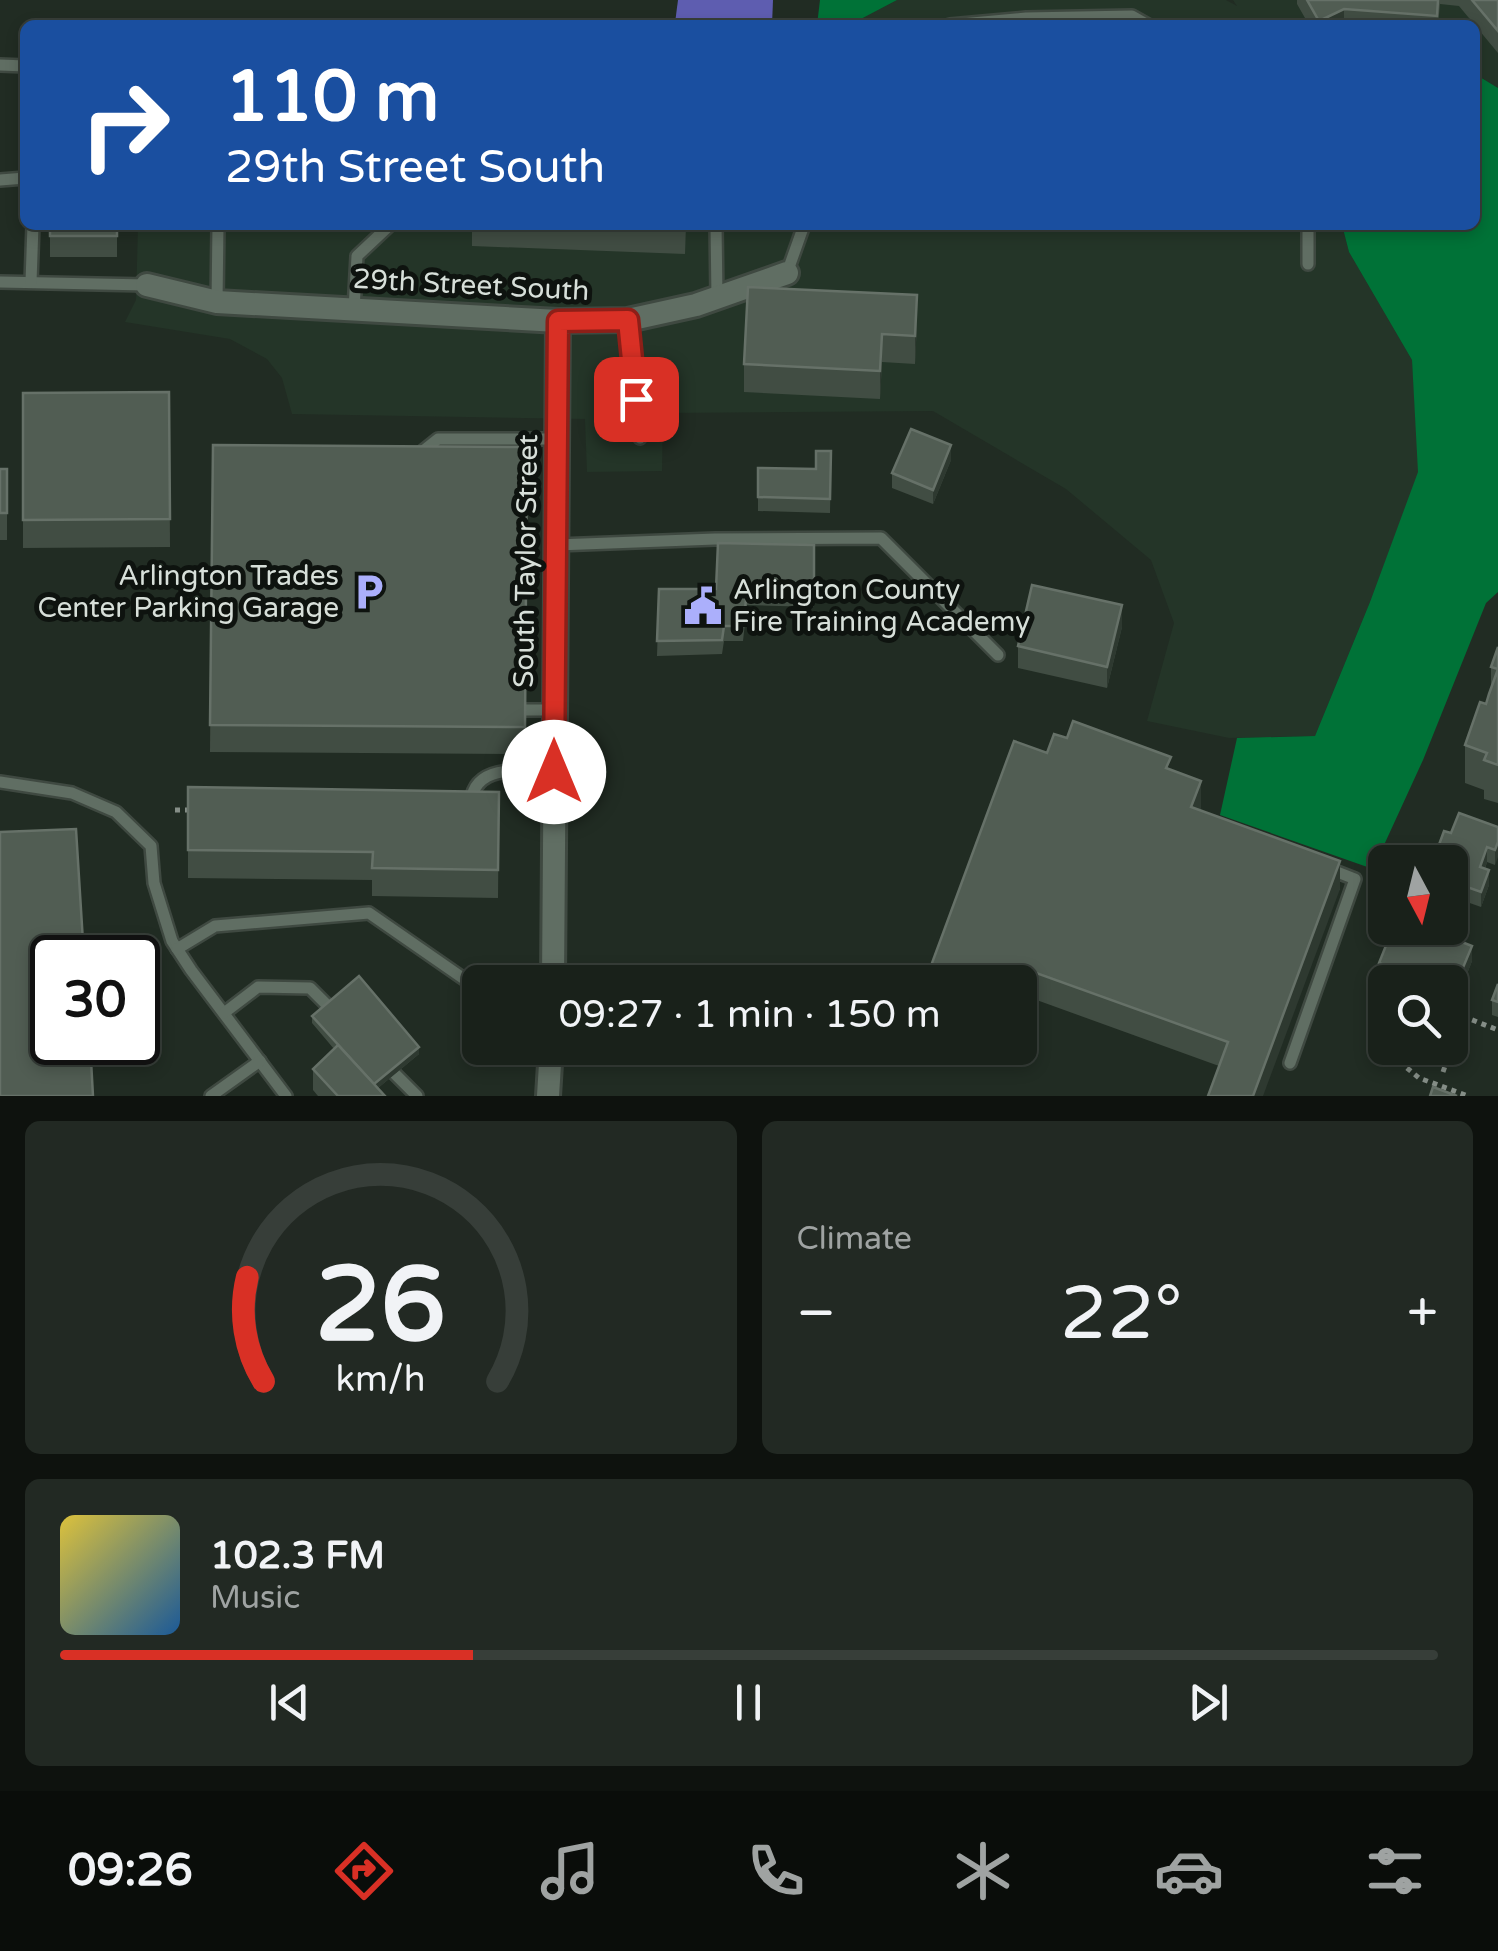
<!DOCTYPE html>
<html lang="en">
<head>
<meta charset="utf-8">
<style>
  :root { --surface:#19211a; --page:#222923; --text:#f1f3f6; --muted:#9fa3a2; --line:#373e39; --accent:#d93025 }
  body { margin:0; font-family:"Varela Round",sans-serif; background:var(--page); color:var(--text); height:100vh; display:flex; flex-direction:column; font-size:38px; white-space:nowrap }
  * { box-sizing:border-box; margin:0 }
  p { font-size:32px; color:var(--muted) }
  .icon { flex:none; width:55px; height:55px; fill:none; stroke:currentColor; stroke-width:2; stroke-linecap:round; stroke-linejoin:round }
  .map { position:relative; height:1096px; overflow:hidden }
  .sheet { display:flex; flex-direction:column; gap:25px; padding:25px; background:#0e120e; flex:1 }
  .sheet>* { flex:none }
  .banner { position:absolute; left:20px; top:20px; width:1460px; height:210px; border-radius:15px; box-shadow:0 5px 15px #0003,0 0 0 2px var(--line); background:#1a4fa0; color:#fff; overflow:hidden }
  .needle { width:65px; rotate:173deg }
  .controls { position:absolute; left:1368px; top:845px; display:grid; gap:20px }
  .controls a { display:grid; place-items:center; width:100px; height:100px; border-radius:15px; background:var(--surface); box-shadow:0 5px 15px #0003,0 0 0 2px var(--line); font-size:50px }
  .speed { position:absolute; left:30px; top:935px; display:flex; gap:20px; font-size:50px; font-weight:700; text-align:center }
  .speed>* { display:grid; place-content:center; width:130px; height:130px; border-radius:50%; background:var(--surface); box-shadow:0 5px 15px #0003,0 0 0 2px var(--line); line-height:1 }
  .speed .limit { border:5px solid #111; border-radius:15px; background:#fff; color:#111 }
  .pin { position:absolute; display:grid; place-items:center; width:85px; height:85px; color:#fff; margin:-42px; border-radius:20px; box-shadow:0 5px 15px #0006 }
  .me { position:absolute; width:110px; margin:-55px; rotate:0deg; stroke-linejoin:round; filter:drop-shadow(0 0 8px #0008) }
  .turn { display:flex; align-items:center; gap:35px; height:210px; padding:0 40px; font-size:45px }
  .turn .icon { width:130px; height:130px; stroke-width:2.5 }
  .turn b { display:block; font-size:70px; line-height:85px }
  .big { font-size:75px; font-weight:600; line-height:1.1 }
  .sheet .card { flex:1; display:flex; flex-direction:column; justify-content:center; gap:15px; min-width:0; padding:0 35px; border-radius:15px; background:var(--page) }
  .sheet .dial { align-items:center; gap:0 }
  .dial svg { height:260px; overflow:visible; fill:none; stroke:var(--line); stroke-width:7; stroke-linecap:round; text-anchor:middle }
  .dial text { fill:var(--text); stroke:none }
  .song { display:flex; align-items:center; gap:30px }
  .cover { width:120px; height:120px; border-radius:15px; background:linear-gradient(135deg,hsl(50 70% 55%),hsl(210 70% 35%)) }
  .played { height:10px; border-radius:5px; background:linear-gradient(90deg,var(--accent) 30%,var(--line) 30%) }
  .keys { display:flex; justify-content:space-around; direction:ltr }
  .heat { display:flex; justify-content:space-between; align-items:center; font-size:55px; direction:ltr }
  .sheet .tiles { flex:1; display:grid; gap:25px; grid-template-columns:1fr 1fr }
  .card:last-child { grid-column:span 2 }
  .trip { position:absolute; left:462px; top:965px; width:575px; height:100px; border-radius:15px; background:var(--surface); box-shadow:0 5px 15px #0003,0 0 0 2px var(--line); font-weight:600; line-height:100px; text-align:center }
  .menu { display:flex; height:160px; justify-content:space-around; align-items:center; background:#0a0d0a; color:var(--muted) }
  .menu .icon { width:70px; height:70px }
  .menu .active { color:var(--accent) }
  .menu b { font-size:45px; color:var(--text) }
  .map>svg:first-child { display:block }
</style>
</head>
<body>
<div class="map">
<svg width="1498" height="1096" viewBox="0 0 1498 1096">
  <rect width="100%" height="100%" fill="#212c23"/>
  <g fill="#243528">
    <polygon points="897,0 1226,0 1237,6 1233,0 1498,0 1498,88 1475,74 1475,25 856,25 859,20"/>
    <polygon points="138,225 1342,225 1349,252 1412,360 1419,472 1370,602 1315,736 1229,738 1147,721 1174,623 1151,560 1066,489 933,411 663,413 662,471 587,472 585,419 292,414 282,378 267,359 230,339 125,322 136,300"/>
  </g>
  <g fill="#007237">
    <polygon points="820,0 897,0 859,20 855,25 817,25"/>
    <polygon points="1475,74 1498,88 1498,592 1486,603 1423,760 1373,869 1220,815 1237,738 1315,736 1370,602 1418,472 1412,360 1349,252 1342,225 1475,225"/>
  </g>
  <polygon fill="#5e5db0" points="678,0 773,0 772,25 675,23"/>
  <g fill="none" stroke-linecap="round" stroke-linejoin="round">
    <g stroke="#3f4941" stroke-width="16">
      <g id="lane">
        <polyline points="950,25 1026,18 1132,16 1148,25"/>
        <polyline points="0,65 25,66"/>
        <polyline points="0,180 25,178"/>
        <polyline points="716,225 717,297"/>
        <polyline points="1308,264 1308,225"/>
        <polyline points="787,273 804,225"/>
        <polyline points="0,282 147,285"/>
        <polyline points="31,282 33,225"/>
        <polyline points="217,302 218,225"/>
        <polyline points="354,309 357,256 390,225"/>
        <polyline points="628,320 640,438"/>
        <polyline points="418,455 438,439 557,439"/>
        <polyline points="557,545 715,539 881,538 998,655"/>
        <polyline points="525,710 554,710"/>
        <polyline points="0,782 72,793 116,812 151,846 154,883 172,941 191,970 286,1096"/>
        <path d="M471,802C475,762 525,771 554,773"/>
        <polyline points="177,949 215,926 369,913 480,990"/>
        <polyline points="224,1013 258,987 310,988 335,1013"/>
        <polyline points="1290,1063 1355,879 1327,868"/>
        <polyline points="387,1066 417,1096"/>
        <polyline points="211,1096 260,1061"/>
      </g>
    </g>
    <g stroke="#3f4941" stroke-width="28">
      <g id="street">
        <polyline points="147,285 217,302 558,321 628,320 696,305 787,273"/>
        <polyline points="553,982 558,321"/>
        <polyline points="548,1096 551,1048"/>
      </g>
    </g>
    <g stroke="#858e87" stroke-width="5" stroke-dasharray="5 5" stroke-linecap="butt">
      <polyline points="175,810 192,810"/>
      <polyline points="1407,1068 1419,1078 1468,1096"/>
      <polyline points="1443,1072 1462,1016 1498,1030"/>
    </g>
    <use href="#lane" stroke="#606e63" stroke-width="11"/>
    <use href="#street" stroke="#606e63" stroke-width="22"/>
  </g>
  <g fill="#414d43">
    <polygon points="1297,0 1498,0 1498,53 1459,6 1440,4 1438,25 1309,25 1297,4"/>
    <rect x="50" y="225" width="67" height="32"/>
    <polygon points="472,225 686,225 685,254 472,246"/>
    <polygon points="917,323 915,364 882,362 880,399 744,392 744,364"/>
    <polygon points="169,392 170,547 23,548 23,393"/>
    <polygon points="213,445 527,447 525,754 210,752"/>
    <polygon points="831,451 830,513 758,511 758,468 816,469"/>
    <polygon points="951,460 933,504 892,488 892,473"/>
    <rect x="0" y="469" width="7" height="71"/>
    <polygon points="814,545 814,607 747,605 743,641 724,641 722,654 657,656 659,589 716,589"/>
    <polygon points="1122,627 1107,688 1018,668 1018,646"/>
    <polygon points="1498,647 1498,803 1484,799 1484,790 1465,783 1465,745 1486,704 1491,689 1491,667"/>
    <polygon points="1047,753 1171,770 1201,809 1200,810 1340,889 1219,1066 1020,994 1020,982 925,982"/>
    <polygon points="188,787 499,792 498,898 372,896 372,880 188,878"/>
    <polygon points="1498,827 1495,865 1487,862 1485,869 1489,885 1481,907 1450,896 1450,862 1436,862 1436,853 1451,833"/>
    <polygon points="1472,961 1465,979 1465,986 1460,999 1451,996 1450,999 1450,982 1411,982 1404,980 1404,982 1392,982 1379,978 1379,963"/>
    <polygon points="1498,984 1498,1017 1492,1015 1492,1000"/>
    <polygon points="312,1016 419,1054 378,1088 385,1096 318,1096 313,1090 313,1069 334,1049 312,1023"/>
  </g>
  <g fill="#2e3930">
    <polygon points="1344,9 1344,25 1319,25 1319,21"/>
    <polygon points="917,295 917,323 915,364 915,336"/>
    <polygon points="882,334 882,362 880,399 880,371"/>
    <polygon points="951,445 951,460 933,504 933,490"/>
    <polygon points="1122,605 1122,627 1107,688 1107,667"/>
    <polygon points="1201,781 1201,809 1191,835 1191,807"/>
    <polygon points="1498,842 1498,857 1495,865 1495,850"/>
    <polygon points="1487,847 1487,862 1480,882 1480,867"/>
    <polygon points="1340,861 1340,889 1263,1096 1253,1096"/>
    <polygon points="1489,870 1489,885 1481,907 1481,892"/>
    <polygon points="1472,946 1472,961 1465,979 1465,986 1460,999 1462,970"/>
    <polygon points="1017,966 1017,982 1011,982"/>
    <polygon points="419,1047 419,1054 372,1093 372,1086"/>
  </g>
  <g fill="#515d53" stroke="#667168" stroke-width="2.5">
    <polygon points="1307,0 1438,0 1437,16 1344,9 1319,21"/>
    <polygon points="1472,0 1498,0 1498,31"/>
    <rect x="50" y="225" width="67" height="11"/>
    <polygon points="748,287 917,295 915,336 882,334 880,371 744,364"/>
    <polygon points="169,392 170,519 23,520 23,393"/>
    <polygon points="911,429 951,445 933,490 892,473"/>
    <polygon points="213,445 527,447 525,727 210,725"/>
    <polygon points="816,451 831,451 830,499 758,497 758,468 816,469"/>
    <rect x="0" y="469" width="7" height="44"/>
    <polygon points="718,543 814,545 814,592 747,591 743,626 724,626 722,640 657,641 659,589 716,589"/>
    <polygon points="1032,585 1122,605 1107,667 1018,646"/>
    <polygon points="1498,647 1498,765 1484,760 1487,753 1465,745 1480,702 1486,704 1489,694 1498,669 1491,667"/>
    <polygon points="1073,721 1171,757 1166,768 1201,781 1191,807 1340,861 1253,1096 1208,1096 1228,1042 1017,966 1011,982 925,982 1014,741 1047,753 1054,734 1067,738"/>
    <polygon points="188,787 499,792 498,870 372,868 373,852 188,850"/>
    <polygon points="1459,813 1498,827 1498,842 1495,850 1487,847 1480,867 1489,870 1481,892 1450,881 1450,862 1440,862 1443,855 1436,853 1444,831 1451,833"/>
    <polygon points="76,829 84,958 52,958 52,1042 90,1042 93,1096 0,1096 0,832"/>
    <polygon points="1393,928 1426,928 1472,946 1462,970 1465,972 1460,984 1451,981 1450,985 1450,982 1429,982 1425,981 1428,974 1404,966 1402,972 1379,963"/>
    <polygon points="359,976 419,1047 374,1084 312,1016"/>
    <polygon points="1498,984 1498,1002 1492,1000"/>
    <polygon points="338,1045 385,1096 338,1096 313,1069"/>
    <polygon points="1433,1087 1457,1096 1430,1096"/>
  </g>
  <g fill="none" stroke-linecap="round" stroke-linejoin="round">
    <g stroke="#8d1f18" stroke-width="25">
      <polyline id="route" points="554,772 558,321 628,320 636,399"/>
    </g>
    <use href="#route" stroke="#d93025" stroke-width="18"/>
  </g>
  <defs>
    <g id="parking-bare" transform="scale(3)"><path d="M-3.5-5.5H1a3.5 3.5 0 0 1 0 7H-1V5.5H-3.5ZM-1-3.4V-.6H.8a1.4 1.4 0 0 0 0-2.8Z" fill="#abaffb" stroke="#0e130f" stroke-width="2.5" paint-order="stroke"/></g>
    <g id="civic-bare" transform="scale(3)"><path d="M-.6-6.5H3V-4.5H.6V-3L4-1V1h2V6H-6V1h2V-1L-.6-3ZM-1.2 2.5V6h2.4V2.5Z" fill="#abaffb" stroke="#0e130f" stroke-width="2.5" paint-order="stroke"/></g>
  </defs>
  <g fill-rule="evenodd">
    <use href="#parking-bare" x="369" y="592"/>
    <use href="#civic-bare" x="703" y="606"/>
  </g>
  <g text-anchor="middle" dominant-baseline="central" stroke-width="10" stroke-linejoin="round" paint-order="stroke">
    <g font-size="28" fill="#d7dfd9" stroke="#0e130f">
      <text transform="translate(471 285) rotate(3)">29th Street South</text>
      <text transform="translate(526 561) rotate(-89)">South Taylor Street</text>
    </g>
    <g font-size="28" fill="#d7dfd9" stroke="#0e130f" text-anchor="end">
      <text x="339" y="576">Arlington Trades<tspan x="339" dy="32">Center Parking Garage</tspan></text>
      <text x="733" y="590" text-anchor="start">Arlington County<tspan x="733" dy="32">Fire Training Academy</tspan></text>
    </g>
  </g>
</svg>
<div class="controls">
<a><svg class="needle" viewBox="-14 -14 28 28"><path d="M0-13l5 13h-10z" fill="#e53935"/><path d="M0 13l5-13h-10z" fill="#9fa3a2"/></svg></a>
<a><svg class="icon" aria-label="search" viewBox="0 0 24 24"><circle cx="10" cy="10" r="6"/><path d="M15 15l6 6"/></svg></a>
</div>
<div class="speed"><div class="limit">30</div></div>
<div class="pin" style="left:636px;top:399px;background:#d93025"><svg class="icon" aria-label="arrive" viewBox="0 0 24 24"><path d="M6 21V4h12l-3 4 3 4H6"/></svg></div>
<svg class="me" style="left:554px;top:772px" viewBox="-20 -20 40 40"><circle r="19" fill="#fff"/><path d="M0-13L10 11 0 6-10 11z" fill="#d93025"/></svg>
<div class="trip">09:27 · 1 min · 150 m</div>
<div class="banner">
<div class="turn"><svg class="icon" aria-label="right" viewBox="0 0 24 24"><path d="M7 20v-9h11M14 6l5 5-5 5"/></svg><div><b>110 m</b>29th Street South</div></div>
</div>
</div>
<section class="sheet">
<div class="tiles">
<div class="card dial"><svg viewBox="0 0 100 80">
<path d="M14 69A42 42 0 1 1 86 69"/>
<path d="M14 69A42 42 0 0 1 9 37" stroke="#d93025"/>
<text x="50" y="56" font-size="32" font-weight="700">26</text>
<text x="50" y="72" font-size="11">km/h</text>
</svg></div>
<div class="card"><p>Climate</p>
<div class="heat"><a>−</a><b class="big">22°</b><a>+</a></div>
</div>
<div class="card">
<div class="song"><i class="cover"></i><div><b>102.3 FM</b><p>Music</p></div></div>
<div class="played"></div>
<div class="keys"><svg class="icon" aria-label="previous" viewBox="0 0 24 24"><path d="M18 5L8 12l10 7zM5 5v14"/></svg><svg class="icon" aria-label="pause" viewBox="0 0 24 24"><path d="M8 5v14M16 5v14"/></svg><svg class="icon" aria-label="next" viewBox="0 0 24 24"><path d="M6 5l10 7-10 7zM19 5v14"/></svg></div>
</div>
</div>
</section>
<nav class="menu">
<b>09:26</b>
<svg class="icon active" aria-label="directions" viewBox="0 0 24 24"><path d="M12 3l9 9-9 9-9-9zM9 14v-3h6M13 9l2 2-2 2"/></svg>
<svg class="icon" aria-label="music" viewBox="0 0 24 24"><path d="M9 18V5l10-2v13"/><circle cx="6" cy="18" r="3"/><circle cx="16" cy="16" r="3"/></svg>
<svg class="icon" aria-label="phone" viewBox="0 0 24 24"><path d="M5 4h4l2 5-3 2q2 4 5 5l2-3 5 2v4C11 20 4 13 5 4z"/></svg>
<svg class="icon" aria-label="climate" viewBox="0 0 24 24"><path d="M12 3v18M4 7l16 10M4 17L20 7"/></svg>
<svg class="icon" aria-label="car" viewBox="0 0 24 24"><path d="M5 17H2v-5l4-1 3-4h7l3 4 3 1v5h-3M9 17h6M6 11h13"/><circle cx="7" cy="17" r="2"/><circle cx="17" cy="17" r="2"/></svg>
<svg class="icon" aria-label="filters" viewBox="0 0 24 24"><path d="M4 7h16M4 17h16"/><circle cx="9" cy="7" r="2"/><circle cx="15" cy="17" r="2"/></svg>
</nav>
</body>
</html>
